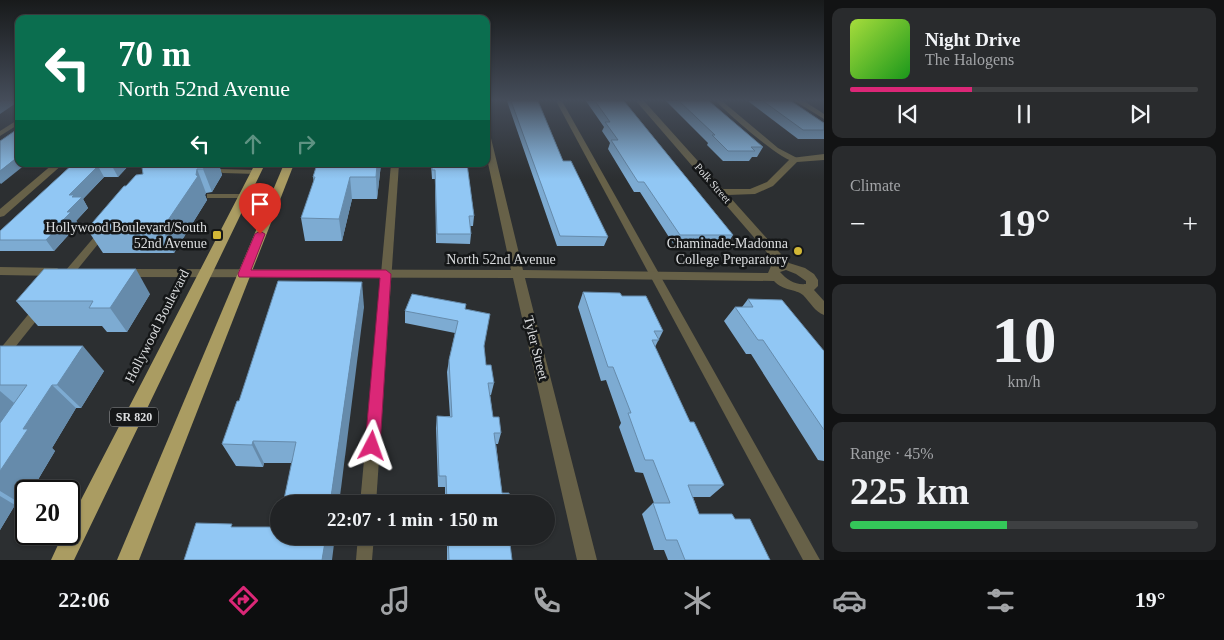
<!DOCTYPE html>
<html lang="en">
<head>
<meta charset="utf-8">
<style>
  :root { --surface:#212325; --page:#292b2d; --text:#f1f3f6; --muted:#a2a4a7; --line:#3e4042; --accent:#db2777 }
  body { margin:0; font-family:"Times New Roman",serif; background:var(--page); color:var(--text); height:100vh; display:flex; flex-direction:column; font-size:19px; white-space:nowrap }
  * { box-sizing:border-box; margin:0 }
  p { font-size:16px; color:var(--muted) }
  .icon { flex:none; width:28px; height:28px; fill:none; stroke:currentColor; stroke-width:2; stroke-linecap:round; stroke-linejoin:round }
  .map { position:relative; flex:1; overflow:hidden }
  .drawer { display:flex; flex-direction:column; gap:8px; padding:8px; background:#121314; width:400px }
  .drawer>* { flex:none }
  .top-card { position:absolute; left:15px; top:15px; width:475px; height:152px; border-radius:10px; box-shadow:0 1px 4px #0004,0 0 0 1px var(--line); background:#0b6e4f; color:#fff; overflow:hidden }
  .speed { position:absolute; left:15px; top:480px; display:flex; gap:10px; font-size:25px; font-weight:700; text-align:center }
  .speed>* { display:grid; place-content:center; width:65px; height:65px; border-radius:50%; background:var(--surface); box-shadow:0 1px 4px #0004,0 0 0 1px var(--line); line-height:1 }
  .speed .limit { border:2px solid #111; border-radius:8px; background:#fff; color:#111 }
  .pin { position:absolute; display:grid; place-items:center; width:42px; height:42px; color:#fff; margin:-51px -21px; border-radius:50% 50% 50% 0; rotate:-45deg; box-shadow:0 0 5px #0007 }
  .pin .icon { rotate:45deg }
  .me { position:absolute; width:55px; margin:-28px; rotate:4deg; stroke-linejoin:round; filter:drop-shadow(0 0 4px #0008) }
  .turn { display:flex; align-items:center; gap:18px; height:105px; padding:0 20px; font-size:22px }
  .turn .icon { width:65px; height:65px; stroke-width:2.5 }
  .turn b { display:block; font-size:35px; line-height:42px }
  .lanes { display:flex; align-items:center; height:48px; padding:0 20px; background:#0003; justify-content:center; gap:25px; direction:ltr }
  .lanes .off { opacity:.35 }
  .big { font-size:38px; font-weight:700; line-height:1.1 }
  .drawer .tile { flex:1; display:flex; flex-direction:column; justify-content:center; gap:8px; min-width:0; padding:0 18px; border-radius:10px; background:var(--page) }
  .drawer .dial { align-items:center; gap:0 }
  .dial b { font-size:65px; line-height:1 }
  .song { display:flex; align-items:center; gap:15px }
  .cover { width:60px; height:60px; border-radius:8px; background:linear-gradient(135deg,hsl(80 70% 55%),hsl(120 70% 35%)) }
  .played { height:5px; border-radius:2px; background:linear-gradient(90deg,var(--accent) 35%,var(--line) 35%) }
  .keys { display:flex; justify-content:space-around; direction:ltr }
  .heat { display:flex; justify-content:space-between; align-items:center; font-size:28px; direction:ltr }
  .charge { height:8px; border-radius:4px; background:linear-gradient(90deg,#34c759 45%,var(--line) 0) }
  .trip { position:absolute; left:270px; top:495px; width:285px; height:50px; border-radius:25px; background:var(--surface); box-shadow:0 1px 4px #0004,0 0 0 1px var(--line); font-weight:700; line-height:50px; text-align:center }
  .menu { display:flex; height:80px; justify-content:space-around; align-items:center; background:#0d0e0f; color:var(--muted) }
  .menu .icon { width:35px; height:35px }
  .menu .on { color:var(--accent) }
  .menu b { font-size:22px; color:var(--text) }
  main { display:flex; flex:1; min-height:0 }
  .map>svg:first-child { display:block }
</style>
</head>
<body>
<main>
<div class="map">
<svg width="824" height="560" viewBox="0 0 824 560">
  <rect width="100%" height="100%" fill="#2c2f31"/>
  <g fill="none" stroke-linecap="round" stroke-linejoin="round">
    <g fill="#676148" fill-rule="evenodd">
      <polygon points="556,101 562,101 820,560 803,560"/>
      <path d="M716,101H722L778,148L797,158V162C783,163 727,113 716,101Z"/>
      <polygon points="19,119 19,124 0,136 0,131"/>
      <polygon points="391,164 399,164 376,504 360,504"/>
      <polygon points="220,169 256,170 260,172 256,174 223,173 219,171"/>
      <polygon points="207,194 244,194 248,196 244,198 207,198"/>
      <polygon points="104,228 108,231 107,233 68,281 60,281 59,279 60,277 101,229"/>
      <polygon points="40,304 44,305 45,308 44,311 4,361 0,363 0,349 36,305"/>
      <polygon points="358,536 374,536 372,560 356,560"/>
    </g>
    <g fill="#676148" fill-rule="evenodd">
      <path d="M636,101H644L723,189H750L767,182L791,158L824,154V160L797,162L773,186L755,194L728,195L789,263L805,268L814,274L818,280V286L814,290L824,301V315C815,312 810,302 803,295C796,289 783,291 774,281L525,278L597,560H577L513,278L122,277L116,273L122,269L511,270L486,154V132L490,134L523,270L768,273L771,266L777,264ZM786,270L796,274L806,281V284C795,285 787,280 780,272Z"/>
      <polygon points="795,101 804,101 824,114 824,119"/>
      <polygon points="53,164 63,164 4,216 0,217 0,209"/>
      <polygon points="0,267 57,268 63,272 57,276 0,275"/>
    </g>
    <g fill="#aa9c62" fill-rule="evenodd">
      <polygon points="255,164 265,164 74,560 51,560 63,534 69,534 69,523"/>
      <polygon points="284,164 294,164 139,560 117,560"/>
    </g>
  </g>
  <g fill="#7dabd2">
    <polygon points="507,101 538,101 563,161 608,237 604,246 557,246"/>
    <polygon points="586,101 624,101 733,235 726,246 674,245 640,192 634,192 608,149 610,143 602,131 604,127"/>
    <polygon points="666,101 709,101 763,147 757,157 752,157 749,161 723,161 707,145 708,143"/>
    <polygon points="748,101 791,101 824,123 824,139 798,139"/>
    <polygon points="73,164 130,164 118,177 104,177 83,199 88,208 76,221 78,223 71,230 72,231 54,251 0,251 0,231"/>
    <polygon points="317,164 381,164 377,199 352,199 342,241 305,241 301,218 314,182 313,177"/>
    <polygon points="429,164 467,164 474,216 473,226 470,226 471,234 470,244 436,243 435,179 432,179 431,164"/>
    <polygon points="228,165 220,168 222,175 212,192 206,193 205,195 207,200 174,253 103,253 87,229 126,186 143,174"/>
    <polygon points="583,292 622,296 663,331 655,347 690,422 724,485 710,497 693,497 699,514 735,519 770,560 668,560 664,550 654,550 642,514 653,503 654,503 643,473 635,472 619,427 621,423 606,380 601,381 578,307"/>
    <polygon points="150,294 127,332 107,332 102,326 38,326 16,301"/>
    <polygon points="748,299 824,351 824,461 818,460 751,354 746,354 724,321 735,307 742,307"/>
    <polygon points="364,307 291,463 264,463 263,467 236,466 222,444 239,401"/>
    <polygon points="466,310 484,347 486,365 494,383 491,395 490,395 493,417 501,433 498,444 496,444 502,493 511,504 445,504 445,487 438,487 436,428 437,416 450,416 447,372 449,360 455,333 405,323 405,311"/>
    <polygon points="0,346 104,371 81,408 76,408 52,448 55,451 23,505 15,505 0,530"/>
    <polygon points="447,536 509,536 512,560 447,560"/>
  </g>
  <g fill="#668bab">
    <polygon points="2,101 19,101 0,114 0,102"/>
    <polygon points="19,156 19,164 26,164 1,184 0,183 0,171"/>
    <polygon points="115,164 130,164 118,177 112,166"/>
    <polygon points="207,164 229,164 228,165 220,168 222,175 212,192 203,169"/>
    <polygon points="377,164 381,164 377,199 376,177"/>
    <polygon points="98,166 104,177 83,199 88,208 76,221 78,223 71,230 72,231 54,251 46,240 67,212 69,195"/>
    <polygon points="197,169 206,193 205,195 207,200 174,253 162,229 196,175"/>
    <polygon points="350,177 352,199 342,241 339,219"/>
    <polygon points="136,269 150,294 127,332 110,308"/>
    <polygon points="362,282 364,307 339,504 330,504"/>
    <polygon points="83,346 104,371 81,408 57,385"/>
    <polygon points="52,385 76,408 52,448 55,451 31,491 26,491 26,499 23,505 0,491 0,471 23,429"/>
    <polygon points="0,391 20,408 0,437"/>
    <polygon points="253,441 264,463 263,467 252,445"/>
    <polygon points="0,496 15,505 0,530"/>
    <polygon points="326,536 335,536 332,560 322,560"/>
  </g>
  <g fill="#91c7f4" stroke="#668bab">
    <polygon points="511,101 538,101 563,161 571,161 608,237 560,236"/>
    <polygon points="595,101 624,101 733,235 680,235 644,182 638,182 611,140 618,140 605,122 610,122"/>
    <polygon points="679,101 709,101 763,147 751,147 755,151 728,151 712,135 715,135"/>
    <polygon points="763,101 791,101 824,123 824,130 803,130"/>
    <polygon points="19,128 19,156 0,171 0,141"/>
    <polygon points="73,164 115,164 112,166 98,166 69,195 74,195 72,197 82,197 67,212 71,212 63,220 65,220 46,240 0,240 0,231"/>
    <polygon points="145,164 207,164 203,169 197,169 196,175 198,176 162,229 87,229 124,186 126,186 136,175 143,174 142,167"/>
    <polygon points="317,164 377,164 376,177 350,177 339,219 301,218 315,177 313,177"/>
    <polygon points="432,164 467,164 474,216 469,216 471,234 437,234 435,170 432,170"/>
    <polygon points="44,269 136,269 110,308 89,308 93,301 16,301"/>
    <polygon points="278,281 362,282 330,504 283,504 296,442 253,441 252,445 222,444 237,401 239,401"/>
    <polygon points="583,292 620,293 622,296 646,296 663,331 654,331 659,340 652,340 690,422 694,422 724,485 688,485 699,514 732,514 735,519 750,519 770,560 685,560 677,540 666,540 653,503 670,503 653,460 645,460 628,413 631,413 613,367 608,367"/>
    <polygon points="412,294 466,304 465,309 490,314 484,346 486,365 491,365 494,383 488,383 493,417 499,417 501,433 494,433 502,493 509,493 511,504 447,504 446,476 439,476 437,416 452,417 449,360 458,321 405,311"/>
    <polygon points="748,299 782,300 824,351 824,430 763,340 758,340 735,307 753,307"/>
    <polygon points="0,346 83,346 57,385 52,385 23,429 28,429 0,471 0,423 27,385 0,385"/>
    <polygon points="196,523 232,524 231,527 278,527 279,523 279,536 326,536 322,560 184,560"/>
    <polygon points="448,536 509,536 512,560 449,560"/>
  </g>
  <linearGradient id="sky" x2="0" y2="1"><stop stop-color="#181a1b"/><stop offset="0.56" stop-color="#454d5a"/><stop offset="1" stop-color="#454d5a" stop-opacity="0"/></linearGradient>
  <rect width="824" height="179" fill="url(#sky)"/>
  <polygon fill="#db2777" stroke="#8e194d" points="260,231 265,234 251,270 386,270 391,274 380,446 378,452 372,454 367,452 365,446 380,278 239,277 238,274 255,234"/>
  <g fill="#d2b736" stroke="#151718" stroke-width="2">
    <rect x="212" y="230" width="10" height="10" rx="2.5"/>
    <circle cx="798" cy="251" r="5"/>
  </g>
  <g text-anchor="middle" dominant-baseline="central" stroke-width="5" stroke-linejoin="round" paint-order="stroke">
    <g font-size="11" fill="#dcdee0" stroke="#151718">
      <text transform="translate(713 183) rotate(49)">Polk Street</text>
    </g>
    <rect fill="#151718" stroke="#a0a2a4" stroke-width="1" x="110" y="407.5" width="48" height="19" rx="4"/>
    <g font-size="12" font-weight="bold" fill="#dcdee0">
      <text x="134" y="417">SR 820</text>
    </g>
    <g font-size="14" fill="#dcdee0" stroke="#151718" text-anchor="end">
      <text x="207" y="227">Hollywood Boulevard/South<tspan x="207" dy="16">52nd Avenue</tspan></text>
      <text x="788" y="243">Chaminade-Madonna<tspan x="788" dy="16">College Preparatory</tspan></text>
    </g>
    <g font-size="14" fill="#dcdee0" stroke="#151718">
      <text x="501" y="259">North 52nd Avenue</text>
      <text transform="translate(157 326) rotate(-63)">Hollywood Boulevard</text>
      <text transform="translate(536 348) rotate(76)">Tyler Street</text>
    </g>
  </g>
</svg>
<div class="speed"><div class="limit">20</div></div>
<div class="pin" style="left:260px;top:234px;background:#d93025"><svg class="icon" aria-label="arrive" viewBox="0 0 24 24"><path d="M6 21V4h12l-3 4 3 4H6"/></svg></div>
<svg class="me" style="left:372px;top:446px" viewBox="-20 -20 40 40"><path d="M0-17L14 15 0 8-14 15z" fill="#db2777" stroke="#fff" stroke-width="4"/></svg>
<div class="trip">22:07 · 1 min · 150 m</div>
<div class="top-card">
<div class="turn"><svg class="icon" aria-label="left" viewBox="0 0 24 24"><path d="M17 20v-9H6M10 6l-5 5 5 5"/></svg><div><b>70 m</b>North 52nd Avenue</div></div>
<div class="lanes"><svg class="icon" aria-label="left" viewBox="0 0 24 24"><path d="M17 20v-9H6M10 6l-5 5 5 5"/></svg><svg class="icon off" aria-label="ahead" viewBox="0 0 24 24"><path d="M12 20V5M6 11l6-6 6 6"/></svg><svg class="icon off" aria-label="right" viewBox="0 0 24 24"><path d="M7 20v-9h11M14 6l5 5-5 5"/></svg></div>
</div>
</div>
<section class="drawer">
<div class="tile">
<div class="song"><i class="cover"></i><div><b>Night Drive</b><p>The Halogens</p></div></div>
<div class="played"></div>
<div class="keys"><svg class="icon" aria-label="previous" viewBox="0 0 24 24"><path d="M18 5L8 12l10 7zM5 5v14"/></svg><svg class="icon" aria-label="pause" viewBox="0 0 24 24"><path d="M8 5v14M16 5v14"/></svg><svg class="icon" aria-label="next" viewBox="0 0 24 24"><path d="M6 5l10 7-10 7zM19 5v14"/></svg></div>
</div>
<div class="tile"><p>Climate</p>
<div class="heat"><a>−</a><b class="big">19°</b><a>+</a></div>
</div>
<div class="tile dial"><b>10</b><p>km/h</p></div>
<div class="tile"><p>Range · 45%</p><b class="big">225 km</b><div class="charge"></div></div>
</section>
</main>
<nav class="menu">
<b>22:06</b>
<svg class="icon on" aria-label="directions" viewBox="0 0 24 24"><path d="M12 3l9 9-9 9-9-9zM9 14v-3h6M13 9l2 2-2 2"/></svg>
<svg class="icon" aria-label="music" viewBox="0 0 24 24"><path d="M9 18V5l10-2v13"/><circle cx="6" cy="18" r="3"/><circle cx="16" cy="16" r="3"/></svg>
<svg class="icon" aria-label="phone" viewBox="0 0 24 24"><path d="M5 4h4l2 5-3 2q2 4 5 5l2-3 5 2v4C11 20 4 13 5 4z"/></svg>
<svg class="icon" aria-label="climate" viewBox="0 0 24 24"><path d="M12 3v18M4 7l16 10M4 17L20 7"/></svg>
<svg class="icon" aria-label="car" viewBox="0 0 24 24"><path d="M5 17H2v-5l4-1 3-4h7l3 4 3 1v5h-3M9 17h6M6 11h13"/><circle cx="7" cy="17" r="2"/><circle cx="17" cy="17" r="2"/></svg>
<svg class="icon" aria-label="filters" viewBox="0 0 24 24"><path d="M4 7h16M4 17h16"/><circle cx="9" cy="7" r="2"/><circle cx="15" cy="17" r="2"/></svg>
<b>19°</b>
</nav>
</body>
</html>
